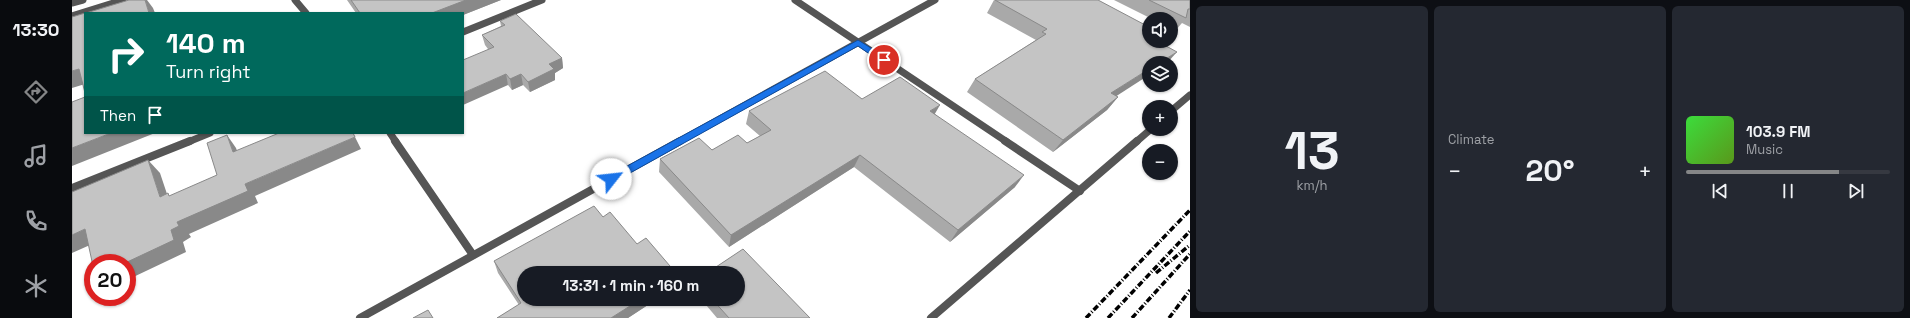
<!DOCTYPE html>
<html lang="en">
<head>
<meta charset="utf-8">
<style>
  :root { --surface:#171b24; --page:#242831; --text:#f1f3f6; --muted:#9ea1a6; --line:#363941; --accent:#858687 }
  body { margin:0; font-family:"Space Grotesk",sans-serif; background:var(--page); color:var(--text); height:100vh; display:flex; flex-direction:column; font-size:15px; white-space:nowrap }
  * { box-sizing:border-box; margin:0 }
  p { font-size:13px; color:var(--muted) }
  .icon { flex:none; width:22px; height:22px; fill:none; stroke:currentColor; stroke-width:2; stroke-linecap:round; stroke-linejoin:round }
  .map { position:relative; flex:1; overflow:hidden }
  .details { display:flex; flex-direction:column; gap:6px; padding:6px; background:#0d0f14; width:720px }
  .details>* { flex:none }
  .banner { position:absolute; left:12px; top:12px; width:380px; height:122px; border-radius:0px; box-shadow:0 1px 3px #0004; background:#00695c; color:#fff; overflow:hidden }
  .buttons { position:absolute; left:1070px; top:12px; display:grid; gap:8px }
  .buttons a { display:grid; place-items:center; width:36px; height:36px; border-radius:50%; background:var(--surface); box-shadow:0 1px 3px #0004; font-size:20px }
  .speed { position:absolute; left:12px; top:254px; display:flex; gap:8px; font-size:20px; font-weight:700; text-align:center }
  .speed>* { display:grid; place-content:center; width:52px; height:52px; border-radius:50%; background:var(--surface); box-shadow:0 1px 3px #0004; line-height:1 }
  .speed .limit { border:6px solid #d22; background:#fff; color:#111 }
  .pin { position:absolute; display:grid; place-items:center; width:34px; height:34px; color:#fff; margin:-17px; border:2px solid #fff; border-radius:50%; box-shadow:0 1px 4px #0007 }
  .me { position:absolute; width:44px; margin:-22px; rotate:61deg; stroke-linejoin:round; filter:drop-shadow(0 0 3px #0008) }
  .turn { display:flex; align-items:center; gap:14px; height:84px; padding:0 16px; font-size:18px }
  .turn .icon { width:52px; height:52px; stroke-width:2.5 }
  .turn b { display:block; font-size:28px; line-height:34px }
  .then { display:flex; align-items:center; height:38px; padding:0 16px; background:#0003; gap:8px; font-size:15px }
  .big { font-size:30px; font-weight:800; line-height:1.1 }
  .details .tile { flex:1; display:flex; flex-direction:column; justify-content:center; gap:6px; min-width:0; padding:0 14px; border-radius:6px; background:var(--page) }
  .details .dial { align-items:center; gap:0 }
  .dial b { font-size:52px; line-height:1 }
  .song { display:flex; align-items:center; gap:12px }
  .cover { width:48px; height:48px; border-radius:6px; background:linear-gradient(135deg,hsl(120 70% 55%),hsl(90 70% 35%)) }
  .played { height:4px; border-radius:2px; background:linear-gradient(90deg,var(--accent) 75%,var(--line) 75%) }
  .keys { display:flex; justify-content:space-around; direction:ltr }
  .heat { display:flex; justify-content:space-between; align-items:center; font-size:22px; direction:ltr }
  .details .tiles { flex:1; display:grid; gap:6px; grid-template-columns:repeat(3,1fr) }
  .trip { position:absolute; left:445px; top:266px; width:228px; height:40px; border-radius:20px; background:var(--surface); box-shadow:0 1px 3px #0004; font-weight:800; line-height:40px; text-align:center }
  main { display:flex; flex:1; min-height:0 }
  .tab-bar { display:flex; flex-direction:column; width:72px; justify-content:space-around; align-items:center; background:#090b0e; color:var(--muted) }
  .tab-bar .icon { width:28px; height:28px }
  .tab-bar .on { color:var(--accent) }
  .tab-bar b { font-size:18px; color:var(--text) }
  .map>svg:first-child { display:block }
</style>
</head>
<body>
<main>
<nav class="tab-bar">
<b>13:30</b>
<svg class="icon on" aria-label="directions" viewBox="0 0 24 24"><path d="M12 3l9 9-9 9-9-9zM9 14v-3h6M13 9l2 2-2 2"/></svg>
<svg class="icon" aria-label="music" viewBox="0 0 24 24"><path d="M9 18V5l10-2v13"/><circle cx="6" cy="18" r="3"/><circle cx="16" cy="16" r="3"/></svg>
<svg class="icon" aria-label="phone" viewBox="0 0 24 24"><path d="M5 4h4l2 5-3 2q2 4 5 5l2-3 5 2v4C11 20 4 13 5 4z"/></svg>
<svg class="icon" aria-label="climate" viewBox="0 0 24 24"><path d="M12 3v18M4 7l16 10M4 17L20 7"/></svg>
</nav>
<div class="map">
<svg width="1118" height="318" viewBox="0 0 1118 318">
  <rect width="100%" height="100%" fill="#fff"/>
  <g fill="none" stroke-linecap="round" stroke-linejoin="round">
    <g stroke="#555" stroke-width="7">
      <polyline points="223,0 234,13"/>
      <polyline points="723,0 935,142"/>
      <polyline points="0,3 11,0"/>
      <polyline points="0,16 51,0"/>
      <polyline points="391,32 470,0"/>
      <polyline points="1099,111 1118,95"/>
      <polyline points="318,133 324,142"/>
      <polyline points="116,142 138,133"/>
      <polyline points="606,142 863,0"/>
      <polyline points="1064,142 1079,129"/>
    </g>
    <g stroke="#555" stroke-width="8">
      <polyline points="323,141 401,255"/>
      <polyline points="933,141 1008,191"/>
      <polyline points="0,188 118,141"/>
      <polyline points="288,318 608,141"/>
      <polyline points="859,318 1065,141"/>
    </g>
    <g stroke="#000" stroke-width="3.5" stroke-dasharray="6 2 1 2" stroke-linecap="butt">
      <polyline points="1084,273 1118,245"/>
      <polyline points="1014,318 1118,210"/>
      <polyline points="1036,318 1118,231"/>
      <polyline points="1060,318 1118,254"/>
      <polyline points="1097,318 1118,290"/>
    </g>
  </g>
  <g fill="#a9a9a9">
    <polygon points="275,0 429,0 391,15 391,13 284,13"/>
    <polygon points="922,0 1077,32 1074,35 1044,96 1046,97 1035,110 981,152 895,92 903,79 964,40 915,13"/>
    <polygon points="1042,0 1118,0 1118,27 1110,23 1103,31 1099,28 1099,19 1080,19"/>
    <polygon points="428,21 490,58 491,68 483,73 483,80 458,92 451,85 440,90 436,85 416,49 413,45 410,35 429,26"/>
    <polygon points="790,99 863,114 943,187 878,242 782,167 657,247 587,172 588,159 675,143 688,136 674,124 677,111"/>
    <polygon points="422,261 585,299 556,318 425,318 447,305 426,273"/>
    <polygon points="629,299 666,299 738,318 645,318"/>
  </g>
  <g fill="#898989">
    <polygon points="73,0 75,0 81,8 83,13 77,13"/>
    <polygon points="394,0 429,0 391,15 391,13 360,13"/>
    <polygon points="1077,31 1077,32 1069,42 1072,34"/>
    <polygon points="1105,52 1095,63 1087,63"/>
    <polygon points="490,58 491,68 483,73 483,80 458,92 456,82 477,64"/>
    <polygon points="7,69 13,84 0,88 0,71"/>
    <polygon points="1077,69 1077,75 1029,106 1039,93"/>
    <polygon points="434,74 436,85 391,105 391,93"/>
    <polygon points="449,74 451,85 440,90 438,79"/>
    <polygon points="1046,97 1035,110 981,152 991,140"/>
    <polygon points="868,105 861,117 858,111"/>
    <polygon points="39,133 83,133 0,166 0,148"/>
    <polygon points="155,135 164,148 170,164 161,152"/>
    <polygon points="283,137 289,149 183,196 186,203 117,234 119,237 111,242 114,252 55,280 55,263 53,263 99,230 105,222 173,184"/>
    <polygon points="788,155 782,167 657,247 659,235"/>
    <polygon points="76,160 88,173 100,209 88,197"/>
    <polygon points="952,175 943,187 878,242 886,230"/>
    <polygon points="13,229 27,241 0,253 0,235"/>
    <polygon points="569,299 585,299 556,318 539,318"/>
  </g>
  <g fill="#c4c4c4" stroke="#898989">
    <polygon points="57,0 73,0 77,13 14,13"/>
    <polygon points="279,0 394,0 360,13 288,13"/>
    <polygon points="923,0 1026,0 1077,27 1077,31 1072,34 1077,37 1077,41 1085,41 1105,52 1087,63 1077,63 1077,69 1039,93 1046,97 991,140 903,79 974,34 970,32 975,29"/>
    <polygon points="1077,0 1118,0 1118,9 1116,9 1114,18"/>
    <polygon points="13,13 13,93 7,69 0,71 0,17"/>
    <polygon points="444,14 490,58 477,64 482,69 456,82 449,74 438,79 434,74 391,93 391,60 422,47 410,35 433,25 428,21"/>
    <polygon points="753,71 790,99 828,77 868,105 858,111 952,175 886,230 788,155 659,235 588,159 627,138 640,150 666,135 675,143 699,130 677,111"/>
    <polygon points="13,97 13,133 39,133 0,148 0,102"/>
    <polygon points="207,133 281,133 283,137 173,184 176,191 105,222 107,226 99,230 102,240 53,263 21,263 21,266 13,229 0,235 0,192 76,160 88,197 96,193 97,196 145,175 135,143 155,135 161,152"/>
    <polygon points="522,206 531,217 538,212 565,244 574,238 604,273 452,273 452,299 569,299 539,318 425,318 449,303 422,261"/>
    <polygon points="671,249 738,318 657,318 640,299 666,299 666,273 635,273"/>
    <polygon points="356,310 361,318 341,318"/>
  </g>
  <polygon fill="#1a73e8" stroke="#114b97" points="786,40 815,58 815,62 809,62 786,46 542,182 535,182 535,177"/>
</svg>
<div class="buttons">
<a><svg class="icon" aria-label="sound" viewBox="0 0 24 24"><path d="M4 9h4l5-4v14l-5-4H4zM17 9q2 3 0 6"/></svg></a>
<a><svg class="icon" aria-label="layers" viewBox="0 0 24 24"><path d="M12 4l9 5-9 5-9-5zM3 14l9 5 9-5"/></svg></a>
<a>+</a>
<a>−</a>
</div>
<div class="speed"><div class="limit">20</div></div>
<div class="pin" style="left:812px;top:60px;background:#d93025"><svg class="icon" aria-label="arrive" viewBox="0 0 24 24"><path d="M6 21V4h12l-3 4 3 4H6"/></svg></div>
<svg class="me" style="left:539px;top:179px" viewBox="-20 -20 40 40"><circle r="19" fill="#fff"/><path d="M0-13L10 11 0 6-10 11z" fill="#1a73e8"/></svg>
<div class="trip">13:31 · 1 min · 160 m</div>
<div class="banner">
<div class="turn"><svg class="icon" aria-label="right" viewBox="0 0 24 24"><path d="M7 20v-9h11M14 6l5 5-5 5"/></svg><div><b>140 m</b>Turn right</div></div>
<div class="then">Then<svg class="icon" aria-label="arrive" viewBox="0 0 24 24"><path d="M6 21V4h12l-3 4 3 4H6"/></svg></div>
</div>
</div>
<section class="details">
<div class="tiles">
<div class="tile dial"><b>13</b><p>km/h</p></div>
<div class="tile"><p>Climate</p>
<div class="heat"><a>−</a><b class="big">20°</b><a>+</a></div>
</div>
<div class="tile">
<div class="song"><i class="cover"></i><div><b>103.9 FM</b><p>Music</p></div></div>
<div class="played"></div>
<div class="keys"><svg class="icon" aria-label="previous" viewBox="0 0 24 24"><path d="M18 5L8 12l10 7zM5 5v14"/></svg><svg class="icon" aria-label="pause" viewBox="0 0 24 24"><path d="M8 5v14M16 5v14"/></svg><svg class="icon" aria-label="next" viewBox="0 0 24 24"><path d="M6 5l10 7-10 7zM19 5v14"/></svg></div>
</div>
</div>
</section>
</main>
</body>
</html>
